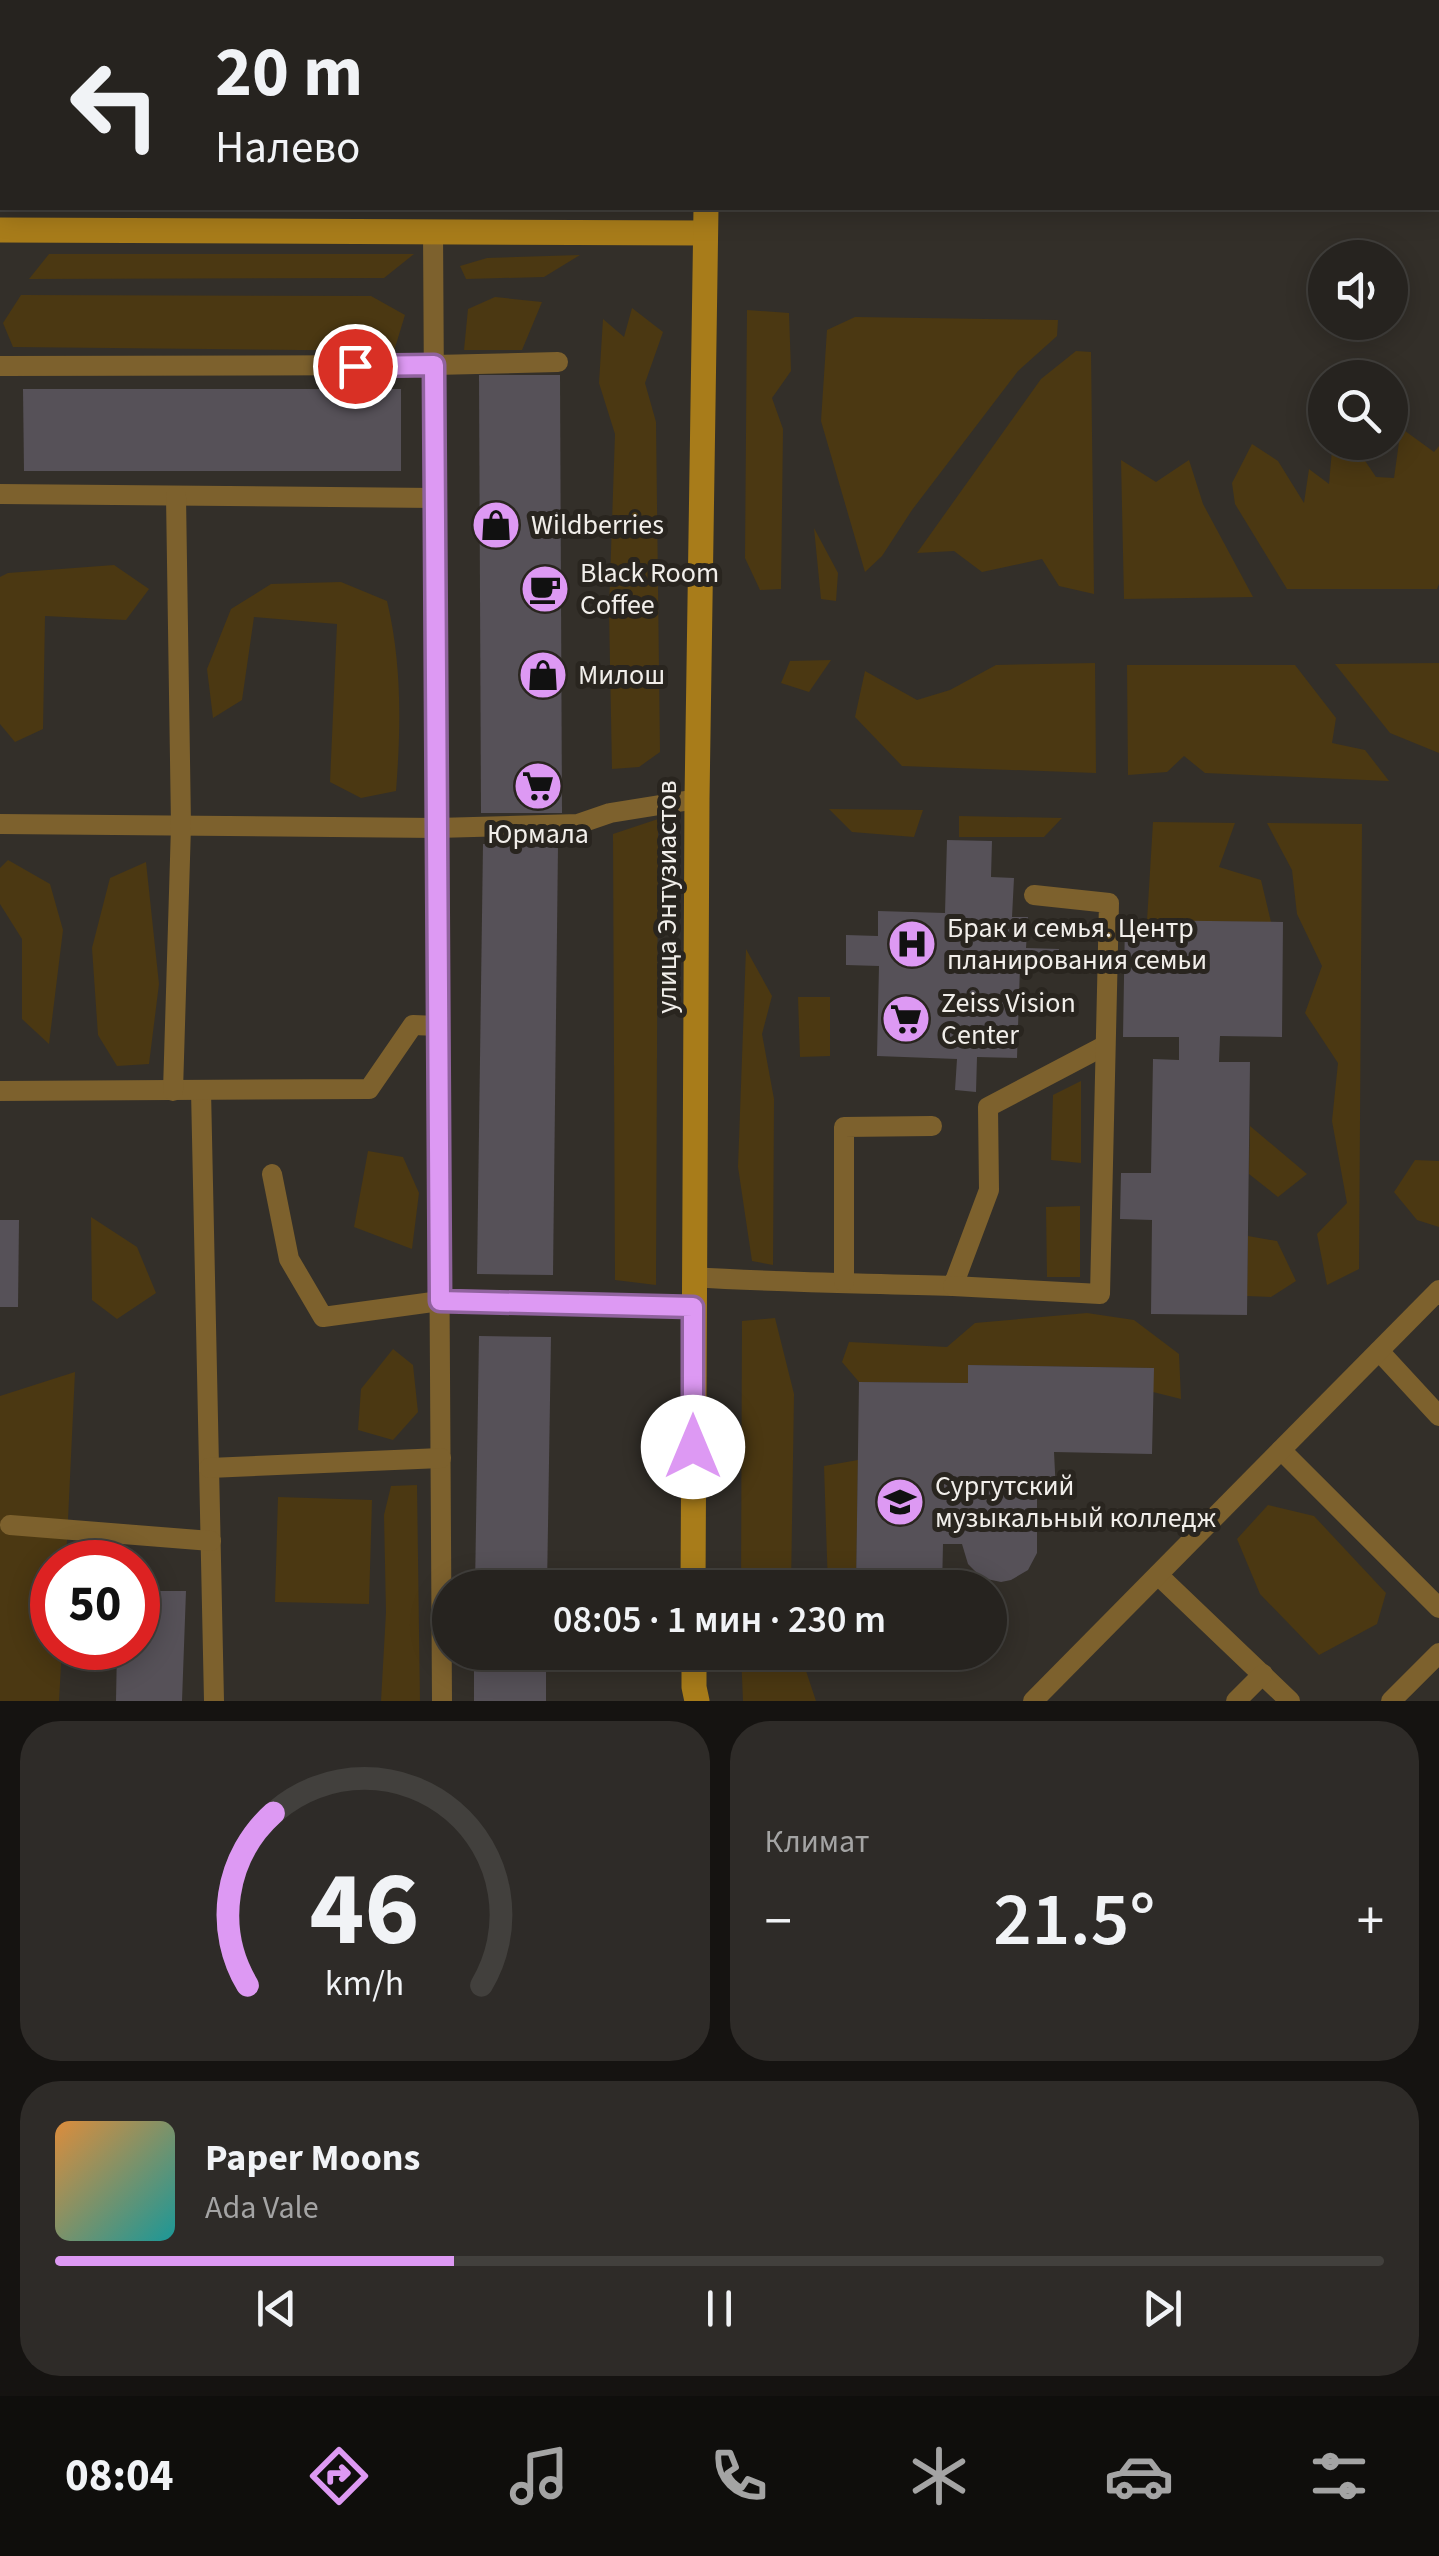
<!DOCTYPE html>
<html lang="ru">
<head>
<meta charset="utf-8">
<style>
  :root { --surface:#26231f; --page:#2e2b28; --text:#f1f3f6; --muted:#a4a4a4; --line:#42403d; --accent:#dd99f3 }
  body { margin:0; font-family:"Source Sans 3",sans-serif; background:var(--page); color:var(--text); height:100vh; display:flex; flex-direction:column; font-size:38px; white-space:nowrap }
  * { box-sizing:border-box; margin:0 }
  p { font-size:32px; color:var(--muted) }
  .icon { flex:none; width:55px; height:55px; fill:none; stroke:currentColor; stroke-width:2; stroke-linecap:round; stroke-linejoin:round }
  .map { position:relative; height:1701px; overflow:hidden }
  .side { display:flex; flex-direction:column; gap:20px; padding:20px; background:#151311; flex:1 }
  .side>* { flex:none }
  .banner { position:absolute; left:0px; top:0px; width:1440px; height:210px; box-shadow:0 5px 25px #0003,0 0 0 2px var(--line); background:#26231f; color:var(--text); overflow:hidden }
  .buttons { position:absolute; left:1308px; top:240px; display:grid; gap:20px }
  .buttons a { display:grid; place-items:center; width:100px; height:100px; border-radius:50%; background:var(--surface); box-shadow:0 5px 25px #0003,0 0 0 2px var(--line); font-size:50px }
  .speed { position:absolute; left:30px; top:1540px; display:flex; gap:20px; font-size:50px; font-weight:700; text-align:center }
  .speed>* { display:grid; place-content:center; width:130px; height:130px; border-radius:50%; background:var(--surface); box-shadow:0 5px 25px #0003,0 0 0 2px var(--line); line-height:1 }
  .speed .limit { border:15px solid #d22; background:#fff; color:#111 }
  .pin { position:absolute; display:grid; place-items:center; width:85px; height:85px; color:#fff; margin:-42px; border:5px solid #fff; border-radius:50%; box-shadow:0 2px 10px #0007 }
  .me { position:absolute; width:110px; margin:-55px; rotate:0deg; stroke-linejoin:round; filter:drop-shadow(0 0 8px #0008) }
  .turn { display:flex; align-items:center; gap:35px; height:210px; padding:0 50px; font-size:45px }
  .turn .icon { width:130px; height:130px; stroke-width:2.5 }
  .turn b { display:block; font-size:70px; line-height:85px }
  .big { font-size:75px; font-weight:600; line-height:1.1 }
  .side .card { flex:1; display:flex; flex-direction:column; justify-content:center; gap:15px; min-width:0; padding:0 35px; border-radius:40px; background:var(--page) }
  .side .dial { align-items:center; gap:0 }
  .dial svg { height:260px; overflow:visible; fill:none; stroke:var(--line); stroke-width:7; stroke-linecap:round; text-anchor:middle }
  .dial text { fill:var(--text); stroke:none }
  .song { display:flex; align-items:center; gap:30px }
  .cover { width:120px; height:120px; border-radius:15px; background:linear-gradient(135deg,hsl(30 70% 55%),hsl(180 70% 35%)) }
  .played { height:10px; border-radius:5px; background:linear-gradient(90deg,var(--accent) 30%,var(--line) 30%) }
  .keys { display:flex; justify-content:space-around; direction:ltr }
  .heat { display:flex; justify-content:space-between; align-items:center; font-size:55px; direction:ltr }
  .side .tiles { flex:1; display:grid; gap:20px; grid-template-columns:1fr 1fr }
  .card:last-child { grid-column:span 2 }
  .trip { position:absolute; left:432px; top:1570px; width:575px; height:100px; border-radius:50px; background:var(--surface); box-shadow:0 5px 25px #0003,0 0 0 2px var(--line); font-weight:600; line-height:100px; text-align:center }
  .menu { display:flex; height:160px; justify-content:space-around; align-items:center; background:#0f0e0c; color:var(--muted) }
  .menu .icon { width:70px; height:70px }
  .menu .selected { color:var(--accent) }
  .menu b { font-size:45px; color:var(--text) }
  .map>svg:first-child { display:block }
</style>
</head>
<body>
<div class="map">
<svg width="1439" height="1701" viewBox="0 0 1439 1701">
  <rect width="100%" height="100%" fill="#332f29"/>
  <g fill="#4b3812">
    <polygon points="49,254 414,254 384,278 29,279"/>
    <polygon points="580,255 544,277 466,279 460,266 487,258"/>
    <polygon points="21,295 371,296 405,315 394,351 13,347 3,323"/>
    <polygon points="495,297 542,302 522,350 464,350 468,309"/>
    <polygon points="632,308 663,332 645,383 656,422 660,752 639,767 612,769 609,610 615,434 599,383 603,319 624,337"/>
    <polygon points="747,310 789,313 791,371 772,398 783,429 781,589 760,590 745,558"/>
    <polygon points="855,317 1058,320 1057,336 1018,371 912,510 882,556 865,572 821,421 827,330"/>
    <polygon points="1076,351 1091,352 1094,594 1059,586 1042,559 982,572 954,551 917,553 1041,379"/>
    <polygon points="1401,428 1434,452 1439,446 1439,584 1437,589 1287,589 1235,504 1232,483 1252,444 1278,461 1304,503 1309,469 1329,484 1332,450 1341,443 1353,443 1376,477 1394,478"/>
    <polygon points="1121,460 1156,482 1189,460 1203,504 1253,597 1124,599"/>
    <polygon points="814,528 838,573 836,601 821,599"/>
    <polygon points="114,565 149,589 126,620 45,616 43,729 15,742 0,724 0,577 8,573"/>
    <path d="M341,582L387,601C402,664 401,726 396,791L361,798L330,782L337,624L254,617L242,700L213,718L207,669L231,609L271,584Z"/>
    <polygon points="831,660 809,692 781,683 790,661"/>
    <polygon points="1095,663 1096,773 902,766 855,717 865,671 917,700 950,690 996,665"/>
    <polygon points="1439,663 1439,753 1390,733 1335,664"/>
    <polygon points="1127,665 1295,665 1336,718 1332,743 1365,750 1389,781 1205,773 1184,756 1167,772 1128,775"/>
    <polygon points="829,809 923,810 914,837 852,832"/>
    <polygon points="959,816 1062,818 1044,837 959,837"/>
    <polygon points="658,819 656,1285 615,1280 613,834"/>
    <polygon points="1153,822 1235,823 1219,867 1261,880 1271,922 1147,921"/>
    <polygon points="1267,823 1362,824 1359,1269 1327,1285 1317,1234 1347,1203 1332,1121 1338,1063 1305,1013 1322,966 1297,914 1292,870"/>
    <polygon points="8,860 50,884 63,930 49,1044 22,1019 22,939 0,904 0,868"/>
    <polygon points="146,862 159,984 149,1064 117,1066 98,1035 92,948 110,878"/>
    <polygon points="746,949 772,996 762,1034 774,1099 773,1265 752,1261 738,1167"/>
    <polygon points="798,997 830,997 830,1056 800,1057"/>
    <polygon points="1081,1081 1081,1163 1051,1160 1053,1095"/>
    <polygon points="1250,1126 1307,1174 1278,1197 1249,1174"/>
    <polygon points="368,1151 403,1157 419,1193 412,1249 354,1227"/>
    <polygon points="1415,1160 1439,1161 1439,1227 1417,1220 1394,1192"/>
    <polygon points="1080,1206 1080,1277 1047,1277 1046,1207"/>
    <polygon points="91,1217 137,1247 156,1293 117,1319 92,1300"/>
    <polygon points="1248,1236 1277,1241 1296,1281 1271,1297 1247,1296"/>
    <polygon points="1087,1313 1134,1320 1179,1354 1181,1399 1153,1392 1153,1368 969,1365 968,1383 859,1382 842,1362 849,1342 947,1347 975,1323"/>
    <polygon points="775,1318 794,1394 791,1587 741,1587 742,1321"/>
    <polygon points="393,1349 413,1365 418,1412 393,1440 358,1430 361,1389"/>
    <polygon points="75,1372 66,1562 52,1562 52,1648 62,1648 59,1701 0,1701 0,1396"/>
    <polygon points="858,1460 856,1587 828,1587 824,1466"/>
    <polygon points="417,1485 420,1701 381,1701 386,1612 384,1515 391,1486"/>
    <polygon points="278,1497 372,1500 369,1604 275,1602"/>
    <polygon points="1268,1505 1314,1516 1386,1593 1377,1624 1319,1655 1260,1594 1237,1539"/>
    <polygon points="741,1653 800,1653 816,1701 743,1701"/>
  </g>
  <g fill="#565158">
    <polygon points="479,375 560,375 562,813 481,813"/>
    <polygon points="23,389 401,389 401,471 24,471"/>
    <polygon points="947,840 992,841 991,877 1014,878 1012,917 1028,917 1026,948 1059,949 1058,967 1020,966 1017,1058 977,1057 976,1092 955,1090 957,1059 877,1056 879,966 846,965 846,935 878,936 878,911 945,913"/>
    <polygon points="483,844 558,845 553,1275 477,1274"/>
    <polygon points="1125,920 1283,922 1282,1037 1220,1036 1219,1062 1250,1062 1247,1315 1151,1314 1152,1220 1120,1219 1121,1173 1151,1173 1153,1059 1179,1060 1179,1037 1123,1037"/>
    <polygon points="0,1220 19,1220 18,1307 0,1307"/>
    <polygon points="479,1336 551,1337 547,1588 475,1588"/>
    <polygon points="968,1365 1154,1368 1152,1454 1054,1452 1056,1492 1037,1492 1037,1553 1028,1570 1011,1580 1001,1582 982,1578 968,1564 962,1544 943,1544 942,1588 856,1588 859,1382 968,1383"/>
    <polygon points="138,1591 186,1591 182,1701 116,1701 117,1648 138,1648"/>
    <rect x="474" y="1652" width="72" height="49"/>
  </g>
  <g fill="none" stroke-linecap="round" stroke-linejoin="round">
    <g stroke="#7d612d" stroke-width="20">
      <polyline points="284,2 284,0"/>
      <polyline points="433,231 442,1701"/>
      <polyline points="0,366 434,365 558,362"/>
      <polyline points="0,494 435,498"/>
      <polyline points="0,824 437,828 578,824 610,813 697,799"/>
      <polyline points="201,1090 214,1701"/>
      <polyline points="0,1091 369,1089 413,1025 438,1026"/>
      <polyline points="173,1091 181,826 176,496"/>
      <polyline points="272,1174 289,1259 323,1317 440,1301 693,1307"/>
      <path d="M693,1277C780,1283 866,1283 953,1286L989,1190L988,1107L1104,1046"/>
      <polyline points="844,1282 844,1127 932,1126"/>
      <polyline points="953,1286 1100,1294 1109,903 1034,895"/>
      <polyline points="1379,1351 1439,1416"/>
      <polyline points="1281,1450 1439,1608"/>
      <polyline points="209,1468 441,1458"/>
      <polyline points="10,1525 211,1541"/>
      <polyline points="1158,1575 1290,1701"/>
      <polyline points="1033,1701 1439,1290"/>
      <polyline points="1236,1701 1263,1674"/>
      <polyline points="1391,1701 1439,1653"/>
    </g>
    <g stroke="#a87c1a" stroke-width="25">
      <polyline points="706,0 706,2"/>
      <polyline points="0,62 2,62"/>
      <polyline points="0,230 705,233"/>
      <polyline points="693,1588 697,799 706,208"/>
      <polyline points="694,1652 694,1687 697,1701"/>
    </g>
  </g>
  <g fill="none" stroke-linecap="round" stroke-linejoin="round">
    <g stroke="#90639e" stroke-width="25">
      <polyline id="route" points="355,366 434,365 440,1301 693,1307 693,1447"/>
    </g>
    <use href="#route" stroke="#dd99f3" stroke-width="18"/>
  </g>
  <defs>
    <g id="shop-disc" transform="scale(2.5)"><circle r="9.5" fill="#dd99f3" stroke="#29251f"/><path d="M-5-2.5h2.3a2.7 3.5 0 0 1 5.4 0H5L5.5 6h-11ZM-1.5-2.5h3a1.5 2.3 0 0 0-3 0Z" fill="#111"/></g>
    <g id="cafe-disc" transform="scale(2.5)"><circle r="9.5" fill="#dd99f3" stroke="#29251f"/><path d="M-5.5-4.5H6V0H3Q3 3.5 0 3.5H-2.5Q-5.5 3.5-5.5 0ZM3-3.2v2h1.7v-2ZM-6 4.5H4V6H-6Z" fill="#111"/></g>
    <g id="supermarket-disc" transform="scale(2.5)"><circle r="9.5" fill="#dd99f3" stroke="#29251f"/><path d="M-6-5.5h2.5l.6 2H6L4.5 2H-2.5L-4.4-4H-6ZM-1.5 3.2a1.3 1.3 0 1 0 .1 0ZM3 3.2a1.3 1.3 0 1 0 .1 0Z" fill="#111"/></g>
    <g id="hospital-disc" transform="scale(2.5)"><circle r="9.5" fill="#dd99f3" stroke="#29251f"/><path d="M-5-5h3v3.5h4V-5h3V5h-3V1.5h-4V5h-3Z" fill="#111"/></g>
    <g id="university-disc" transform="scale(2.5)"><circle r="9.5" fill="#dd99f3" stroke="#29251f"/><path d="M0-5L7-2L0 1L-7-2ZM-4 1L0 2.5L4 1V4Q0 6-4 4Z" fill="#111"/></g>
  </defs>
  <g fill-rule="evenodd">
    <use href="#shop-disc" x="496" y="525"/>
    <use href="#cafe-disc" x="545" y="589"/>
    <use href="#shop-disc" x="543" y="675"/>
    <use href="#supermarket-disc" x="538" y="786"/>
    <use href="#hospital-disc" x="912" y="944"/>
    <use href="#supermarket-disc" x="906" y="1019"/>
    <use href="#university-disc" x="900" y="1502"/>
  </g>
  <g text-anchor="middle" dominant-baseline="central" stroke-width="10" stroke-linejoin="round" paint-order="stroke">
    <g font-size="28" fill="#f1eeea" stroke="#29251f" text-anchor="start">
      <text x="531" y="525">Wildberries</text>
      <text x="580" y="573">Black Room<tspan x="580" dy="32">Coffee</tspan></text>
      <text x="578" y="675">Милош</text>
      <text x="538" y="834" text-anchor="middle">Юрмала</text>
      <text x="947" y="928">Брак и семья. Центр<tspan x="947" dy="32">планирования семьи</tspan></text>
      <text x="941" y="1003">Zeiss Vision<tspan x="941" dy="32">Center</tspan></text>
      <text x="935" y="1486">Сургутский<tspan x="935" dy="32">музыкальный колледж</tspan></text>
    </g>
    <g font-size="28" fill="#f1eeea" stroke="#29251f">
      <text transform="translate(667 897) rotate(-90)">улица Энтузиастов</text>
    </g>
  </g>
</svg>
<div class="buttons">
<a><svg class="icon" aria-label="sound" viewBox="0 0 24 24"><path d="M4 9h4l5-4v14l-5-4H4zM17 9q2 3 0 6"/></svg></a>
<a><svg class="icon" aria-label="search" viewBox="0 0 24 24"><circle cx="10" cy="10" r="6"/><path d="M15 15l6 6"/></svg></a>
</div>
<div class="speed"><div class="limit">50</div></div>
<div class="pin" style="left:355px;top:366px;background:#d93025"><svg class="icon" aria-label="arrive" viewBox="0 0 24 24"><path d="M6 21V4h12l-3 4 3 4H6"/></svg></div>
<svg class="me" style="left:693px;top:1447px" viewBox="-20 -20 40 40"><circle r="19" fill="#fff"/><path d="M0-13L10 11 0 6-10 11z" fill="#dd99f3"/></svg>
<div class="trip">08:05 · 1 мин · 230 m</div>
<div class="banner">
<div class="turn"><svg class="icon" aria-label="left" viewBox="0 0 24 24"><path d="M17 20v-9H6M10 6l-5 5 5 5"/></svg><div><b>20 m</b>Налево</div></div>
</div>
</div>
<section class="side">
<div class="tiles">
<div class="card dial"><svg viewBox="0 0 100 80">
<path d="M14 69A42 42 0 1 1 86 69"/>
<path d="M14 69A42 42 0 0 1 22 16" stroke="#dd99f3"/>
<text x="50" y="56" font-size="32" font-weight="700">46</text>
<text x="50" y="72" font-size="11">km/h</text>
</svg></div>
<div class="card"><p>Климат</p>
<div class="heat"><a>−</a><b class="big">21.5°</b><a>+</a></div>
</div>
<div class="card">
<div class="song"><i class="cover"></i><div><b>Paper Moons</b><p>Ada Vale</p></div></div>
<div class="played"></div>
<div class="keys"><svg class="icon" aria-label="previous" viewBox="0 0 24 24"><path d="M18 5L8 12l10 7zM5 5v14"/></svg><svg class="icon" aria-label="pause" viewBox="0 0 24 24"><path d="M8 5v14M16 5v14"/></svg><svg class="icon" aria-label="next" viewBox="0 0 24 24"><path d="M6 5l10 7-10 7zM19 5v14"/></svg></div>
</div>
</div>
</section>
<nav class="menu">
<b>08:04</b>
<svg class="icon selected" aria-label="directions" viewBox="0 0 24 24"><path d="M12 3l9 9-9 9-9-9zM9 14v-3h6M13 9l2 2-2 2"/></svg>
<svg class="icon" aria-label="music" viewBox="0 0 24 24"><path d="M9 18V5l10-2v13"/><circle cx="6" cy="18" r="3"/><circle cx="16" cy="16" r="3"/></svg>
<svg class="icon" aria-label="phone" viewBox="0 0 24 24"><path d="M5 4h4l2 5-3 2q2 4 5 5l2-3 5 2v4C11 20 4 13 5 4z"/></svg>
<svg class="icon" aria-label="climate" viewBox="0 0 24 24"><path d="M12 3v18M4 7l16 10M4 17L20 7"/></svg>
<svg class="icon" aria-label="car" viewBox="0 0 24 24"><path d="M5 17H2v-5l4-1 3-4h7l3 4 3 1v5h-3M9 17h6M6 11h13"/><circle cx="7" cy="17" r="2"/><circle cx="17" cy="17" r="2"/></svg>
<svg class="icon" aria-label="filters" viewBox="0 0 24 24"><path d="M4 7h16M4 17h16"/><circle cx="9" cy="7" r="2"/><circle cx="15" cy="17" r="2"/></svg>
</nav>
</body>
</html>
